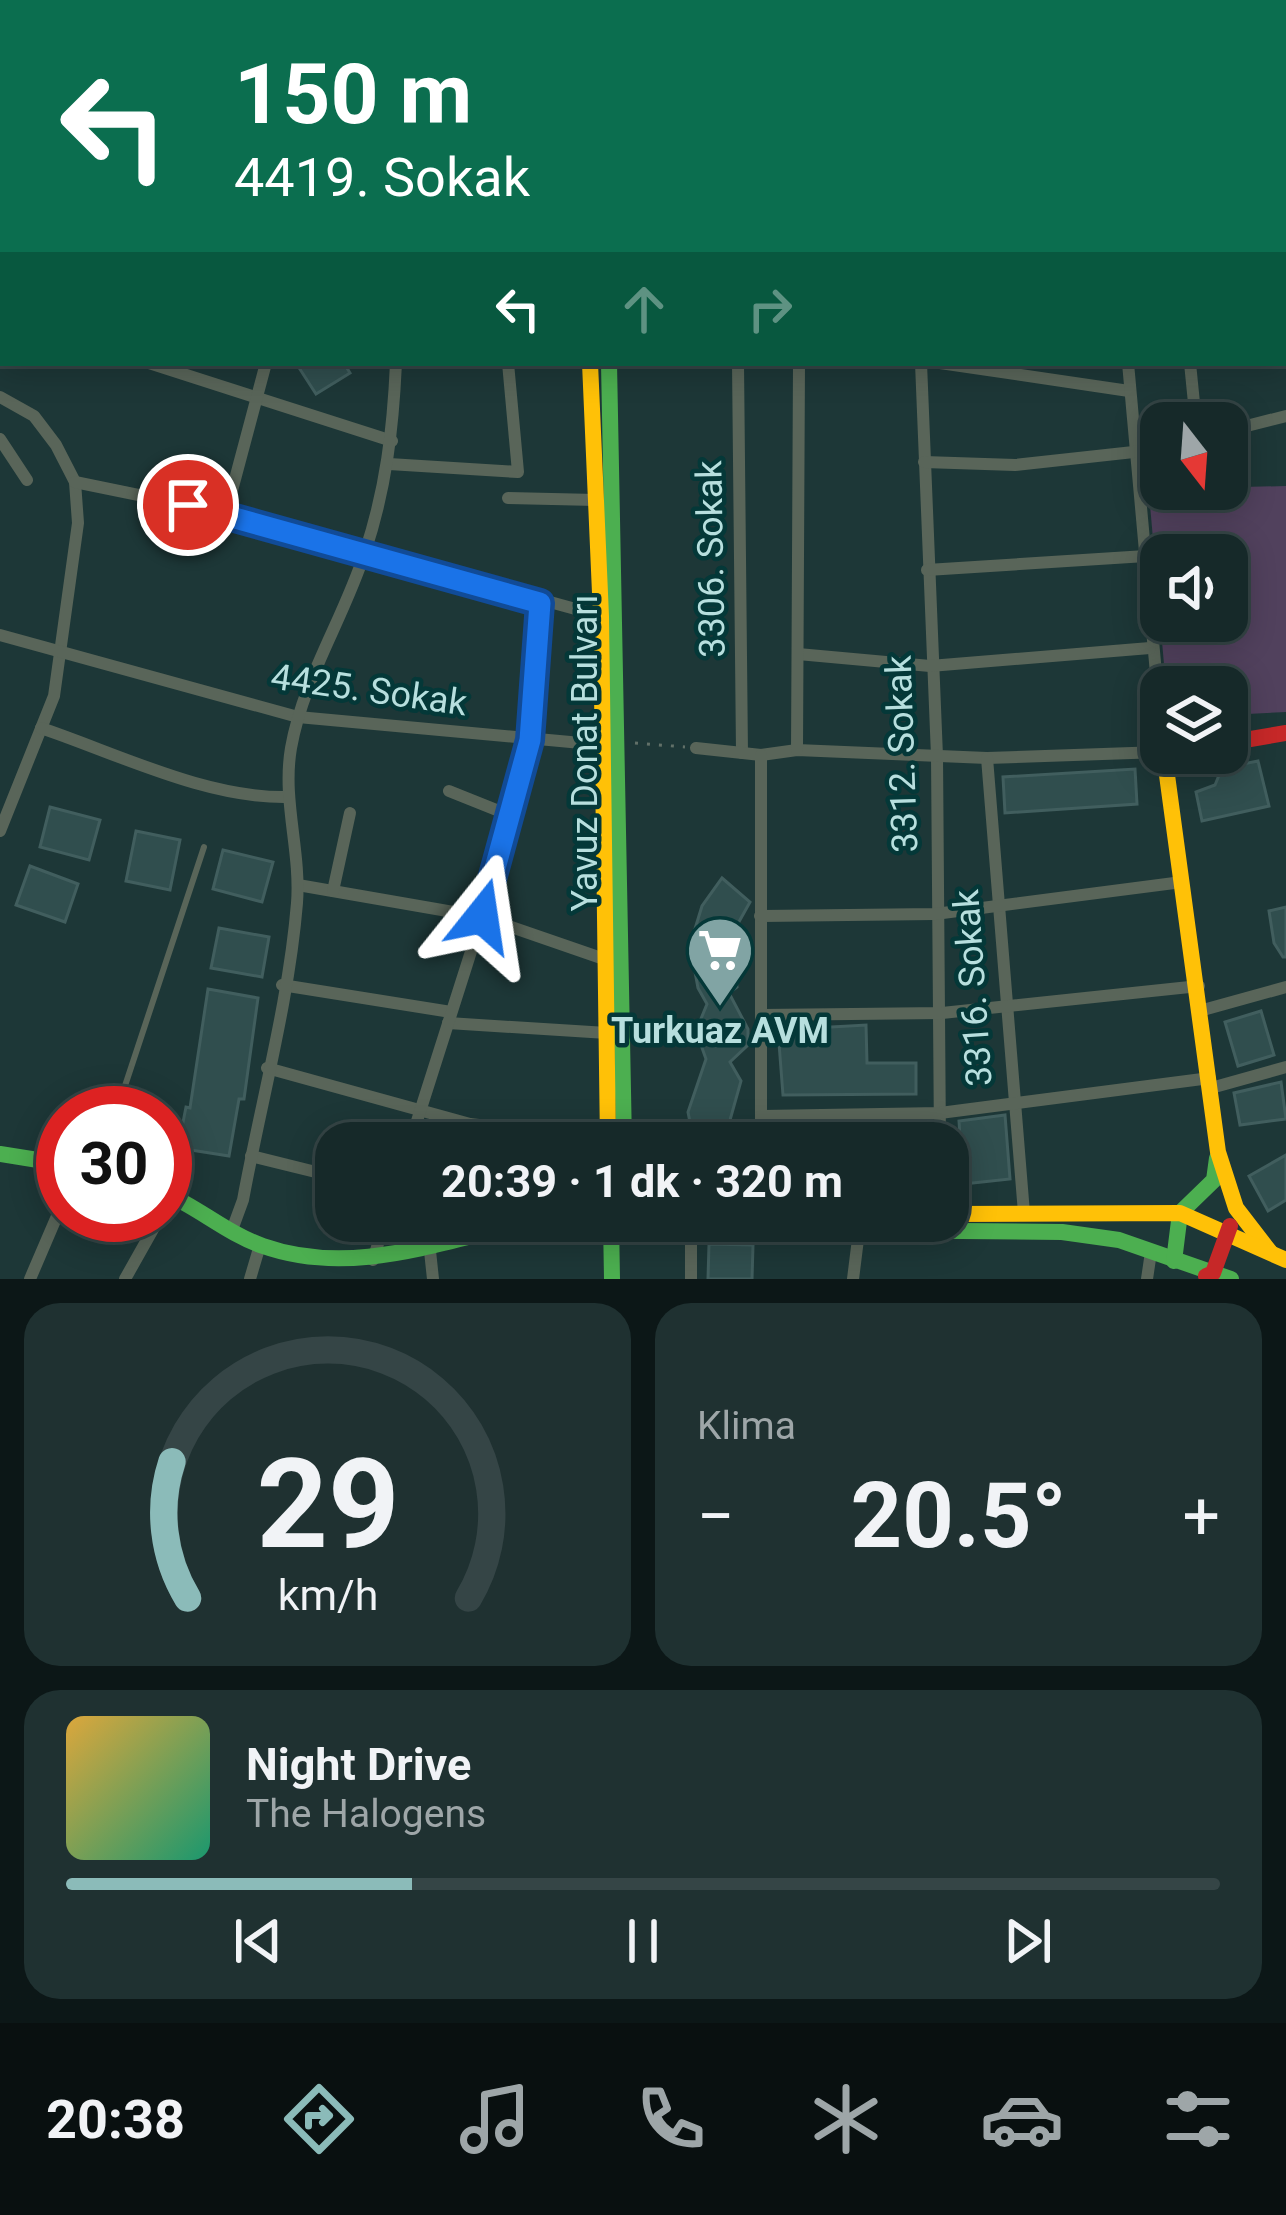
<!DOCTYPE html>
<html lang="tr">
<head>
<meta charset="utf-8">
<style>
  :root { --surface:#162929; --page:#1f3131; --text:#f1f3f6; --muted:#9ea6a8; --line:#354546; --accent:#8bbbb9 }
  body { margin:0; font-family:Roboto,sans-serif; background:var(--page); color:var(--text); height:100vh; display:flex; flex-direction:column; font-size:45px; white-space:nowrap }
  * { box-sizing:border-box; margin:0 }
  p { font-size:39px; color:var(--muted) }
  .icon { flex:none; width:66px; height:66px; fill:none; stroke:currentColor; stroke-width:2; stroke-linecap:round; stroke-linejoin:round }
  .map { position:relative; height:1279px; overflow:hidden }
  .drawer { display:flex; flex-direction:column; gap:24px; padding:24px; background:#0c1717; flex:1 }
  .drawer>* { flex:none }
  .banner { position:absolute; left:0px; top:0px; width:1287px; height:366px; box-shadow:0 6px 30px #0003,0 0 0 3px var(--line); background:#0b6e4f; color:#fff; overflow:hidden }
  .needle { width:78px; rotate:163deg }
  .buttons { position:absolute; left:1140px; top:402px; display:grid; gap:24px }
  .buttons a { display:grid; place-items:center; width:108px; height:108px; border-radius:24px; background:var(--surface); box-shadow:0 6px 30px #0003,0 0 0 3px var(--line); font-size:60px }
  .speed { position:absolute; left:36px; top:1086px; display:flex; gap:24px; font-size:60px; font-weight:700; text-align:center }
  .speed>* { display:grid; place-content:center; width:156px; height:156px; border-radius:50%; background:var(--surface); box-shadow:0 6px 30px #0003,0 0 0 3px var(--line); line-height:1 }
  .speed .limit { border:18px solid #d22; background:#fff; color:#111 }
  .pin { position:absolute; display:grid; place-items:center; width:102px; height:102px; color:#fff; margin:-51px; border:6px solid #fff; border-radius:50%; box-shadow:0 3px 12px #0007 }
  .me { position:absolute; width:132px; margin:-66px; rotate:15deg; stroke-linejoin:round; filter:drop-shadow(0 0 9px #0008) }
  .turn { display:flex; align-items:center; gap:42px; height:252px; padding:0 36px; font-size:54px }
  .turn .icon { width:156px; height:156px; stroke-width:2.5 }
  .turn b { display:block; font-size:84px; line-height:102px }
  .lanes { display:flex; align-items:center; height:114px; padding:0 36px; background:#0003; justify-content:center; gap:60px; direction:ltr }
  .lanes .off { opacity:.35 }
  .big { font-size:90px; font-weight:700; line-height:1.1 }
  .drawer .card { flex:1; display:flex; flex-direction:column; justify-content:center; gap:18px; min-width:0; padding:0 42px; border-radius:36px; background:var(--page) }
  .drawer .dial { align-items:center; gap:0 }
  .dial svg { height:312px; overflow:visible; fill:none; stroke:var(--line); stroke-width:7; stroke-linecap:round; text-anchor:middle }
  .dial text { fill:var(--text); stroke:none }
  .song { display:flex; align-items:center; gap:36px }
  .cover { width:144px; height:144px; border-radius:18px; background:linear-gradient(135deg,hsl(40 70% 55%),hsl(160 70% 35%)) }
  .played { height:12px; border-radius:6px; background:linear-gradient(90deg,var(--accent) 30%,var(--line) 30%) }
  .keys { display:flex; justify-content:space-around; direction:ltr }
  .heat { display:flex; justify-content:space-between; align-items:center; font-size:66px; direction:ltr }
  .drawer .tiles { flex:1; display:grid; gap:24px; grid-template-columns:1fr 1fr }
  .card:last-child { grid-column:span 2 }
  .trip { position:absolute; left:315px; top:1122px; width:654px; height:120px; border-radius:36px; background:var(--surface); box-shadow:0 6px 30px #0003,0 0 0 3px var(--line); font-weight:700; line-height:120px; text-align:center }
  .menu { display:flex; height:192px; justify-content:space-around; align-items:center; background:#091010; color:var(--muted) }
  .menu .icon { width:84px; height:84px }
  .menu .selected { color:var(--accent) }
  .menu b { font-size:54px; color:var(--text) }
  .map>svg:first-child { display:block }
</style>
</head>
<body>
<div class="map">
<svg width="1286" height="1279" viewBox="0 0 1286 1279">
  <rect width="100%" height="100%" fill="#1d3737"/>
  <path fill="#51415d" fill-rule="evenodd" d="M1148,482L1161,483V489L1286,486V712L1227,715V687H1166ZM1161,555H1227V621H1161Z"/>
  <g fill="#304e4e" stroke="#415e5e" stroke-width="3">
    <polygon points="296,363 344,363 350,373 316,394"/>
    <polygon points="1258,761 1269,806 1202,821 1196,792 1215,785 1222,768"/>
    <polygon points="1135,769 1137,804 1005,813 1003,777"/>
    <polygon points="50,807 100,820 89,860 40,847"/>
    <polygon points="136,831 180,840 170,890 126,881"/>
    <polygon points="223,850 273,862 262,902 213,889"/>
    <polygon points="30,866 78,884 65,922 16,905"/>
    <polygon points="722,878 750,902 731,936 737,987 729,993 748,1029 748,1045 730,1062 741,1081 730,1120 737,1143 694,1143 688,1112 706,1059 696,1031 707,1004 698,988 690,945 702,906"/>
    <polygon points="1286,907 1286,957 1283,957 1274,943 1269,911"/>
    <polygon points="219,928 269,937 262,977 211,968"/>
    <polygon points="208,989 258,998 244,1099 239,1099 229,1156 178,1148 186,1107 190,1108"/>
    <polygon points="1261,1011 1274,1055 1238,1066 1225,1022"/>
    <polygon points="866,1025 867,1063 916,1063 916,1094 783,1095 778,1030"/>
    <polygon points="1281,1082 1286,1119 1240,1125 1234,1093"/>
    <polygon points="1005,1115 1010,1179 963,1184 959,1121"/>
    <polygon points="1286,1155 1286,1200 1268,1211 1249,1176"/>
    <polygon points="709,1244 753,1245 752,1279 708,1279"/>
  </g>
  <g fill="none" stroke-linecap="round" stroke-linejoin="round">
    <polyline stroke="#617068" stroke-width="3" stroke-dasharray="3 9" stroke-linecap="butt" points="635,743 685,747"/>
    <polyline stroke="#596559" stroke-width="6" points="116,1113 204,847"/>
    <g stroke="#596559" stroke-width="12">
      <polyline points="942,0 942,3"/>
      <polyline points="58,3 58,0"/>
      <polyline points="182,3 183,0"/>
      <polyline points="259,3 260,0"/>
      <polyline points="348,3 349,0"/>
      <polyline points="424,3 425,0"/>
      <polyline points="1078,3 1078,0"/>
      <polyline points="0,76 3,75"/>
      <polyline points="1284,129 1286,129"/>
      <polyline points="0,214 3,213"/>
      <polyline points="1284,226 1286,226"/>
      <polyline points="0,354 3,353"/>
      <polyline points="149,363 392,441"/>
      <polyline points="738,363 742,753"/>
      <polyline points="921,363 937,756 940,1143"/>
      <polyline points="940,363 1129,391"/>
      <polyline points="1128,363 1161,729"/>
      <polyline points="1190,363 1196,423"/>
      <polyline points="0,397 34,416 56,445 75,482 78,523 54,696 0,831"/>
      <polyline points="1227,431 1286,416"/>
      <polyline points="0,439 27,480"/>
      <polyline points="924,462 1015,465 1161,449"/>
      <polyline points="389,464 518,472 508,363"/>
      <polyline points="75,482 226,513 601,616"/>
      <polyline points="508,498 596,500"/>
      <polyline points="226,513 266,363"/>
      <polyline points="927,570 1146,556"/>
      <polyline points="0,635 298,717 603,745"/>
      <polyline points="798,654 930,666 1150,648"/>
      <path d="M41,728C118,754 207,799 289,797"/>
      <polyline points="696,748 761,755 797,750 987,758 1161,752"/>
      <polyline points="797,750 799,363"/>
      <polyline points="761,755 761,1143"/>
      <polyline points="987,758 1024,1213"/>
      <polyline points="449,791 509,815"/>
      <polyline points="298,885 482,917 604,959"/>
      <polyline points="333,891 350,813"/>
      <polyline points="760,916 935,914 1182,882"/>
      <polyline points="282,985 451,1012"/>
      <polyline points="1203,1010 1286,987"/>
      <polyline points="761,1015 942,1013 1199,986"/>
      <polyline points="448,1023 607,1033"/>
      <polyline points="267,1068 470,1124 608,1140"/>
      <polyline points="1211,1088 1286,1067"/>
      <polyline points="761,1116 940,1113 1210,1078"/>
      <polyline points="410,1143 482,917 530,740 540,603"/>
      <polyline points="251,1156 336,1177"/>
      <path d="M232,1230L243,1200C261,1102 289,1001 297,903C301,851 282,800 291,748C303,679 344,618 365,552C386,489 393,429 396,363"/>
      <polyline points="430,1251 433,1279"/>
      <polyline points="373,1260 385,1221"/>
      <polyline points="30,1279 63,1202"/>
      <polyline points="125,1279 161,1215"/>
      <polyline points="250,1279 260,1245"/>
      <polyline points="691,1279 691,1244"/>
      <polyline points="853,1279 859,1231"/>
      <polyline points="1147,1279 1151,1252"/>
    </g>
    <g stroke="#4caf50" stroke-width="16">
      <polyline points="1206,0 1206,3"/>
      <polyline points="609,363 624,1143"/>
      <polyline points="0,1154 63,1164"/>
      <path d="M165,1193C199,1208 228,1234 263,1246C348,1276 433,1244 517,1225"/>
      <polyline points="611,1221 612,1279"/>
      <polyline points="509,1227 1062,1232 1119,1240 1231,1279"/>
      <polyline points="1174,1261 1180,1213 1214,1180 1217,1158"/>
    </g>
    <g stroke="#ffc107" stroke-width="16">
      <polyline points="1284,293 1286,303"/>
      <polyline points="590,363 601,616 608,1143"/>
      <polyline points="1164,753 1218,1152 1236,1208 1270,1252"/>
      <polyline points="948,1214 1180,1213 1286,1260"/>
    </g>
    <g stroke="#c62828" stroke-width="16">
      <polyline points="543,0 543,3"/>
      <polyline points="567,0 567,3"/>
      <polyline points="1227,743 1286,733"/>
      <polyline points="1206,1276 1213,1273 1230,1226"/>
    </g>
  </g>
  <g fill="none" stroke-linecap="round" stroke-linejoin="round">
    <g stroke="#114b97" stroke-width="30">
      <polyline id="route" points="188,505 540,603 530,740 482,916"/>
    </g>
    <use href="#route" stroke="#1a73e8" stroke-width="21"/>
  </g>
  <defs>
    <g id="supermarket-pin" transform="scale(3.45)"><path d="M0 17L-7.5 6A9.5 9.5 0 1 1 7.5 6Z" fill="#81a4a4" stroke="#043838"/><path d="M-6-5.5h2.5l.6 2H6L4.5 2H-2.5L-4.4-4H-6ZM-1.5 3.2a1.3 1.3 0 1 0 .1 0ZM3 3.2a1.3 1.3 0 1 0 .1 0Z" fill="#fff"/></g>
  </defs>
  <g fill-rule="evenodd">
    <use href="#supermarket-pin" x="720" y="950"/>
  </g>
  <g text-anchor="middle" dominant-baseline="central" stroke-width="9" stroke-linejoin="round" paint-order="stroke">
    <g font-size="36" fill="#b7dfde" stroke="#043838">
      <text transform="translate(711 559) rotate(-91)">3306. Sokak</text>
      <text transform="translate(369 690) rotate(8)">4425. Sokak</text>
      <text transform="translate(585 753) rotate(-90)">Yavuz Donat Bulvarı</text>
      <text transform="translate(902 754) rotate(-92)">3312. Sokak</text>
      <text transform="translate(973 988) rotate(-94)">3316. Sokak</text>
    </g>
    <g font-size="36" font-weight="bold" fill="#b7dfde" stroke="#043838">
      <text x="720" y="1031">Turkuaz AVM</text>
    </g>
  </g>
</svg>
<div class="buttons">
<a><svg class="needle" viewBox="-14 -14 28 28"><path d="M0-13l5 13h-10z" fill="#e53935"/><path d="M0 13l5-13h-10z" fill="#9ea6a8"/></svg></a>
<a><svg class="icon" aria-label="sound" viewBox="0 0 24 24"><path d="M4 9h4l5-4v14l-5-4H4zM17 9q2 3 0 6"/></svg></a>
<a><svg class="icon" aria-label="layers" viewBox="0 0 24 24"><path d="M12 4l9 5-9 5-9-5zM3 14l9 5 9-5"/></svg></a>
</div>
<div class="speed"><div class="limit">30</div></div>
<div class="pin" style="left:188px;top:505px;background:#d93025"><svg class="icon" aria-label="arrive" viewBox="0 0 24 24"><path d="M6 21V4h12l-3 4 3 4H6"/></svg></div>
<svg class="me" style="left:482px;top:916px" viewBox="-20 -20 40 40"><path d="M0-17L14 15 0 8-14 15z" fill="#1a73e8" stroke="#fff" stroke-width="4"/></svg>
<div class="trip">20:39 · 1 dk · 320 m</div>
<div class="banner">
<div class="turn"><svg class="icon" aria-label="left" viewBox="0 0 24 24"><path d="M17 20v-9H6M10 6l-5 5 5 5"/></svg><div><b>150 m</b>4419. Sokak</div></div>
<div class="lanes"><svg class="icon" aria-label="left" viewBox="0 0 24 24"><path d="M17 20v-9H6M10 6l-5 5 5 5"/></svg><svg class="icon off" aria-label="ahead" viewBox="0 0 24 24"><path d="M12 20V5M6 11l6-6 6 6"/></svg><svg class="icon off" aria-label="right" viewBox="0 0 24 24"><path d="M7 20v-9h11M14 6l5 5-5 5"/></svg></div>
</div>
</div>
<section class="drawer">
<div class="tiles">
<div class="card dial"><svg viewBox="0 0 100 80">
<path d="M14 69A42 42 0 1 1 86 69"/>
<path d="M14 69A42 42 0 0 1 10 34" stroke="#8bbbb9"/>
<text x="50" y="56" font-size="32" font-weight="700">29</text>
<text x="50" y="72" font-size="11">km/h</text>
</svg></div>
<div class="card"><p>Klima</p>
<div class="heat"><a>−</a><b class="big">20.5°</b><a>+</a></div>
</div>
<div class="card">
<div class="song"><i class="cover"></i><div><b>Night Drive</b><p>The Halogens</p></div></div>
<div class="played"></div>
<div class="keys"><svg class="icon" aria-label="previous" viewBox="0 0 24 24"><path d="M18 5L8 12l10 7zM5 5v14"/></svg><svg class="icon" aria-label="pause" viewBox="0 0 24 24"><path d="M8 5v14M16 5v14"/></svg><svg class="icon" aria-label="next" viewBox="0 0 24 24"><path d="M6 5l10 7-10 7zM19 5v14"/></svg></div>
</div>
</div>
</section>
<nav class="menu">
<b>20:38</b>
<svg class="icon selected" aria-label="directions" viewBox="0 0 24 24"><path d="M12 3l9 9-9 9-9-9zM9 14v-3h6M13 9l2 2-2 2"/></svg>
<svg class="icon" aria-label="music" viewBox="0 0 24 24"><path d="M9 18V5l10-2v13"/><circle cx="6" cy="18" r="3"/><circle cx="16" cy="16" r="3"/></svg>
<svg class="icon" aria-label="phone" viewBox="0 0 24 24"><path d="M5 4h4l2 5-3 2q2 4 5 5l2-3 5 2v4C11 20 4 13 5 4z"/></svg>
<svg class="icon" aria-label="climate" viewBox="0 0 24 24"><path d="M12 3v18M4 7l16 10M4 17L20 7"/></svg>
<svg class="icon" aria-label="car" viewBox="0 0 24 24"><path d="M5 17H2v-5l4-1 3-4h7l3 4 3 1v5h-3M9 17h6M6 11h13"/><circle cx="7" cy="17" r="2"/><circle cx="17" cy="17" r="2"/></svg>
<svg class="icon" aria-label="filters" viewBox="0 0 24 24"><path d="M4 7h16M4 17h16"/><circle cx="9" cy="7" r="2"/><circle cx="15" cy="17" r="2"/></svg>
</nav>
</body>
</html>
